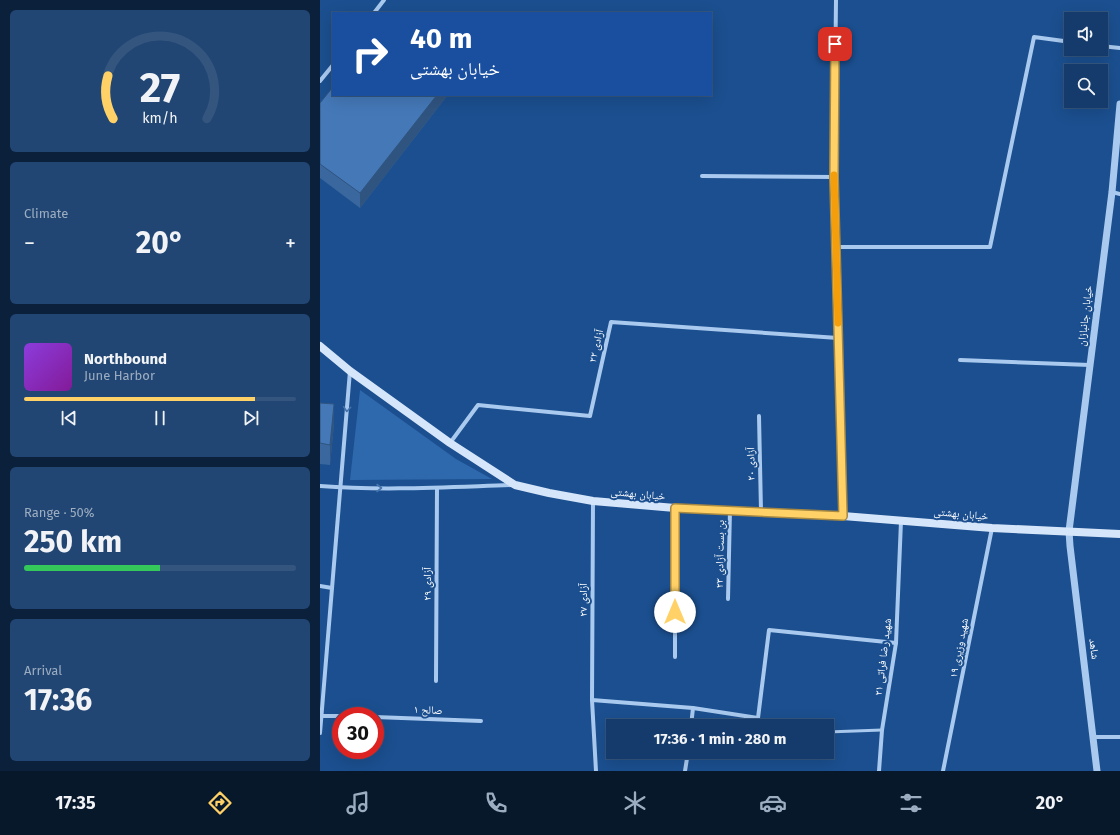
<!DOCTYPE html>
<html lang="en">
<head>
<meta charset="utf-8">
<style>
  :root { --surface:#143b6b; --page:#214673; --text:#f1f3f6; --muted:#9dadc1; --line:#33557e; --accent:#ffd166 }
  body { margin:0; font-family:"Fira Sans","Noto Naskh Arabic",sans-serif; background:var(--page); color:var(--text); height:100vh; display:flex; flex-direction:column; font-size:15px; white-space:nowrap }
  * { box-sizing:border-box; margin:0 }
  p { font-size:13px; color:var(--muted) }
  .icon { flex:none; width:22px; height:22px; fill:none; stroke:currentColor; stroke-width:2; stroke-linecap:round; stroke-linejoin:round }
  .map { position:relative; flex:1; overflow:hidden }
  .drawer { display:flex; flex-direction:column; gap:10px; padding:10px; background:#0b203b; width:320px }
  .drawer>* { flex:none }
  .banner { position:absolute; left:12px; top:12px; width:380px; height:84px; border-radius:0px; box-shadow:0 4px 16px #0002,0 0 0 1px var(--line); background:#1a4fa0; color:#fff; overflow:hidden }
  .tools { position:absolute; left:744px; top:12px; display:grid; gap:8px }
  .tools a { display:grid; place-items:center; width:44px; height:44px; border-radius:0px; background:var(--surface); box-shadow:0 4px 16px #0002,0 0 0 1px var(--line); font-size:20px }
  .speed { position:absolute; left:12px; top:707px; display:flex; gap:8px; font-size:20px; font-weight:700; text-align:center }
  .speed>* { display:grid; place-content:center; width:52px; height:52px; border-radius:50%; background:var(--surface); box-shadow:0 4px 16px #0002,0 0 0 1px var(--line); line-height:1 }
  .speed .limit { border:6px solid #d22; background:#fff; color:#111 }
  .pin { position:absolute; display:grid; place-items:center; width:34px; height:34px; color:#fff; margin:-17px; border-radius:8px; box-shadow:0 2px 6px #0006 }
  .me { position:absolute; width:44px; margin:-22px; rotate:0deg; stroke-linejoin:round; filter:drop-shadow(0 0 3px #0008) }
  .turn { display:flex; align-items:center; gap:14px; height:84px; padding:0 12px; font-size:18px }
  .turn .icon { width:52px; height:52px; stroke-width:2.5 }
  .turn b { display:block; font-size:28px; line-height:34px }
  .big { font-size:30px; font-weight:700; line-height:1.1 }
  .drawer .card { flex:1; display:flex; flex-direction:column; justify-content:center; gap:6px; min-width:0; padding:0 14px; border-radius:6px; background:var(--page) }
  .drawer .dial { align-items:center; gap:0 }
  .dial svg { height:104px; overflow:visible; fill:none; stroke:var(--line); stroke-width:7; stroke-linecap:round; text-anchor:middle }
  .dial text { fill:var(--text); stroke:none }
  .song { display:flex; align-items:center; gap:12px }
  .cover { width:48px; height:48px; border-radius:6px; background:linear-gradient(135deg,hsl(270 70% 55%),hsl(290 70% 35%)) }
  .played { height:4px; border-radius:2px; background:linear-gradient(90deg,var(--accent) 85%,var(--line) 85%) }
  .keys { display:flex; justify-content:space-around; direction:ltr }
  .heat { display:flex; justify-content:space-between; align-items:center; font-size:22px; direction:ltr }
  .charge { height:6px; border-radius:3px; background:linear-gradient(90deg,#34c759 50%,var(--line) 0) }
  .trip { position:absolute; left:286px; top:719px; width:228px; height:40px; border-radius:0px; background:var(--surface); box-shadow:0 4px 16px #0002,0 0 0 1px var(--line); font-weight:700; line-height:40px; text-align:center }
  .tabs { display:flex; height:64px; justify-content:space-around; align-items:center; background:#08182b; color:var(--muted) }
  .tabs .icon { width:28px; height:28px }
  .tabs .active { color:var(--accent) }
  .tabs b { font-size:18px; color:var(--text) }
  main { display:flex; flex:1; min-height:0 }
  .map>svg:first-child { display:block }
</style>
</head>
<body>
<main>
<section class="drawer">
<div class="card dial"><svg viewBox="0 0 100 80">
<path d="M14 69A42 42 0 1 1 86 69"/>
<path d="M14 69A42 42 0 0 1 10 36" stroke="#ffd166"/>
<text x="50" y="56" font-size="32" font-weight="700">27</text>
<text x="50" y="72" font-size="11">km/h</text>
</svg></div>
<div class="card"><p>Climate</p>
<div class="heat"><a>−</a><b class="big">20°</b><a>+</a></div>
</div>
<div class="card">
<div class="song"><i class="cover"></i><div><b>Northbound</b><p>June Harbor</p></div></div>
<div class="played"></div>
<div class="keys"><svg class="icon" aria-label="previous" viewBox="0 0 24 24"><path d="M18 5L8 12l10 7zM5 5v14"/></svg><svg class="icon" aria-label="pause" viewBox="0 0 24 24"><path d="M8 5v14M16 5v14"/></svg><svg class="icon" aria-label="next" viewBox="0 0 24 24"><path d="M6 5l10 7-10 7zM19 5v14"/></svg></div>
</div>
<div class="card"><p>Range · 50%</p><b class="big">250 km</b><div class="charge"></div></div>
<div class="card"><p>Arrival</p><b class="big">17:36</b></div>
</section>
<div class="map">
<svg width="800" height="771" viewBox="0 0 800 771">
  <rect width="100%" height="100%" fill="#1b4f8f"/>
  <polygon fill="#2e69ad" points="40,390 136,459 172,479 30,480"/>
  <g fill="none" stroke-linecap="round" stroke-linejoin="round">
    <polyline stroke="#a9c9ee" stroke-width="3" points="507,732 562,730"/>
    <g stroke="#a9c9ee" stroke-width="4">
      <polyline points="516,0 514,177 523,516"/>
      <polyline points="54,13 64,0"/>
      <polyline points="781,46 800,48"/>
      <polyline points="0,81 13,65"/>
      <polyline points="382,176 514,177"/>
      <polyline points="792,192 800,194"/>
      <polyline points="516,247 670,247 714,37 751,42"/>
      <polyline points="640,360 770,365"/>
      <polyline points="439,416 441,511"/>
      <polyline points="130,443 158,405 270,416 291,322 518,338"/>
      <path d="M0,486C64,491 129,487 192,485"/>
      <polyline points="273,501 272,700 276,771"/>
      <polyline points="0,586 12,588"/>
      <polyline points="408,599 410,510"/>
      <polyline points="355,657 355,508"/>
      <polyline points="116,681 117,488"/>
      <polyline points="272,700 373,708 438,718 449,630 576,643"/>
      <polyline points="1,716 21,716"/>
      <polyline points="55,717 161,721"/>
      <polyline points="371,726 373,708"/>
      <polyline points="0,733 30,371"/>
      <polyline points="774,737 800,737"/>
      <polyline points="365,771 368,752"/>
      <polyline points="559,771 562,730 576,643 581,521"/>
      <polyline points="623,771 672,528"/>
    </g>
    <polyline stroke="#a9c9ee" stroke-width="7" points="777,771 750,546 749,531 792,192 800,104"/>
    <polyline stroke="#d6e6fa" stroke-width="8" points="0,346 30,371 130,443 195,485 229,493 273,501 355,508 523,516 672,528 800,534"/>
  </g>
  <g fill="#3a679d">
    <polygon points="127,95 127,96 40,208 0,178 0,103"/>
    <polygon points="0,403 14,424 10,465 0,464"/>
  </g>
  <g fill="#305480">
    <polygon points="117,95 127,95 127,96 40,208 40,193"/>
    <polygon points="14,404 14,424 10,465 10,445"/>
  </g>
  <g fill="#4478b7" stroke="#305480">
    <polygon points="13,87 13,95 117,95 40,193 0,164 0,103"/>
    <polygon points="0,403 14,404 10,445 0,443"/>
  </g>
  <defs><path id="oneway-chevron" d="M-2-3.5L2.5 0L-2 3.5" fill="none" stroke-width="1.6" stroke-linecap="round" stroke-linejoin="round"/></defs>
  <g stroke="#4674ac">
    <use href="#oneway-chevron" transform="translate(27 409) rotate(95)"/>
    <use href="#oneway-chevron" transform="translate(59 488)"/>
  </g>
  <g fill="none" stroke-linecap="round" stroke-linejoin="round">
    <g stroke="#a68842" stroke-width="10">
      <polyline id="route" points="355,612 355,508 523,516 514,177 515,44"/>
    </g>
    <use href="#route" stroke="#ffd166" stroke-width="7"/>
    <polyline stroke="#f59e0b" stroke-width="7" points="514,175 518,323"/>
  </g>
  <g text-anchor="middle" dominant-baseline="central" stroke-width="4" stroke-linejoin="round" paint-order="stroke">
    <g font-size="11" fill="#fff" stroke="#1b4f8f">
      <text transform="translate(765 316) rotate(-83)">خیابان جانبازان</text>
      <text transform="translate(276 346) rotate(-77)">آزادی ۲۲</text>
      <text transform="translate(431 464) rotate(-91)">آزادی ۲۰</text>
      <text transform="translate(318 494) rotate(5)">خیابان بهشتی</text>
      <text transform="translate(641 514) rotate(5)">خیابان بهشتی</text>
      <text transform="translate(400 554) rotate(-89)">بن بست آزادی ۲۳</text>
      <text transform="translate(107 584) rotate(-90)">آزادی ۲۹</text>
      <text transform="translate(263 600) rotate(-90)">آزادی ۲۷</text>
      <text transform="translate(639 648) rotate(-79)">شهید وزیری ۱۹</text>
      <text transform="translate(774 649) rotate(83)">شاهد</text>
      <text transform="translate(563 657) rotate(-83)">شهید رضا فراتی ۲۱</text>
      <text transform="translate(108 710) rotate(2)">صالح ۱</text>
    </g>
  </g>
</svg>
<div class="tools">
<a><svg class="icon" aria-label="sound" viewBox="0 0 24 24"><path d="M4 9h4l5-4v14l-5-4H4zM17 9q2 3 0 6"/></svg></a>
<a><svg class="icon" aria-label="search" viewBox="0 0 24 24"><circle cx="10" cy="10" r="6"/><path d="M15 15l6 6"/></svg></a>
</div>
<div class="speed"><div class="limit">30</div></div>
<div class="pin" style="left:515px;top:44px;background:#d93025"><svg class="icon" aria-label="arrive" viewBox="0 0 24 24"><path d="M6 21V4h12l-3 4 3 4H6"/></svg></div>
<svg class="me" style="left:355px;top:612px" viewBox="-20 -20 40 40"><circle r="19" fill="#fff"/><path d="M0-13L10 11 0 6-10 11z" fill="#ffd166"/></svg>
<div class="trip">17:36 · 1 min · 280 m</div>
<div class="banner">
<div class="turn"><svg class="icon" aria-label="right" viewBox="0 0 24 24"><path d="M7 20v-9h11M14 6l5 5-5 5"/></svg><div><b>40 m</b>خیابان بهشتی</div></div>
</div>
</div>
</main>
<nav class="tabs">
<b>17:35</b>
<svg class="icon active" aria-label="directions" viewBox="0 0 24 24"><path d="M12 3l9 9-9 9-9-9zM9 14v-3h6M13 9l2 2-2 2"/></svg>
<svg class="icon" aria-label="music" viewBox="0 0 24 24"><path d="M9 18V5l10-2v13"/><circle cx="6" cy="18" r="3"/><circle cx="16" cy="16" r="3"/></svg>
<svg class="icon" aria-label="phone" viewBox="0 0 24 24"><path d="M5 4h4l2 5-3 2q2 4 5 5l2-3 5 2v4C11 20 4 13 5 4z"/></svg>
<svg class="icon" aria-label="climate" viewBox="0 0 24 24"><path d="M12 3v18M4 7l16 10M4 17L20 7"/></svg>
<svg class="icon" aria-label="car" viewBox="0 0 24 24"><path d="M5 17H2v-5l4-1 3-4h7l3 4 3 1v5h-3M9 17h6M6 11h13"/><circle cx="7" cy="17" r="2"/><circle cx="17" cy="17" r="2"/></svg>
<svg class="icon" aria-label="filters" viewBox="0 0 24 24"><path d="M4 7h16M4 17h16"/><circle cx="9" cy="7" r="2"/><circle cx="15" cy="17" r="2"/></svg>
<b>20°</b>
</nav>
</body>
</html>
